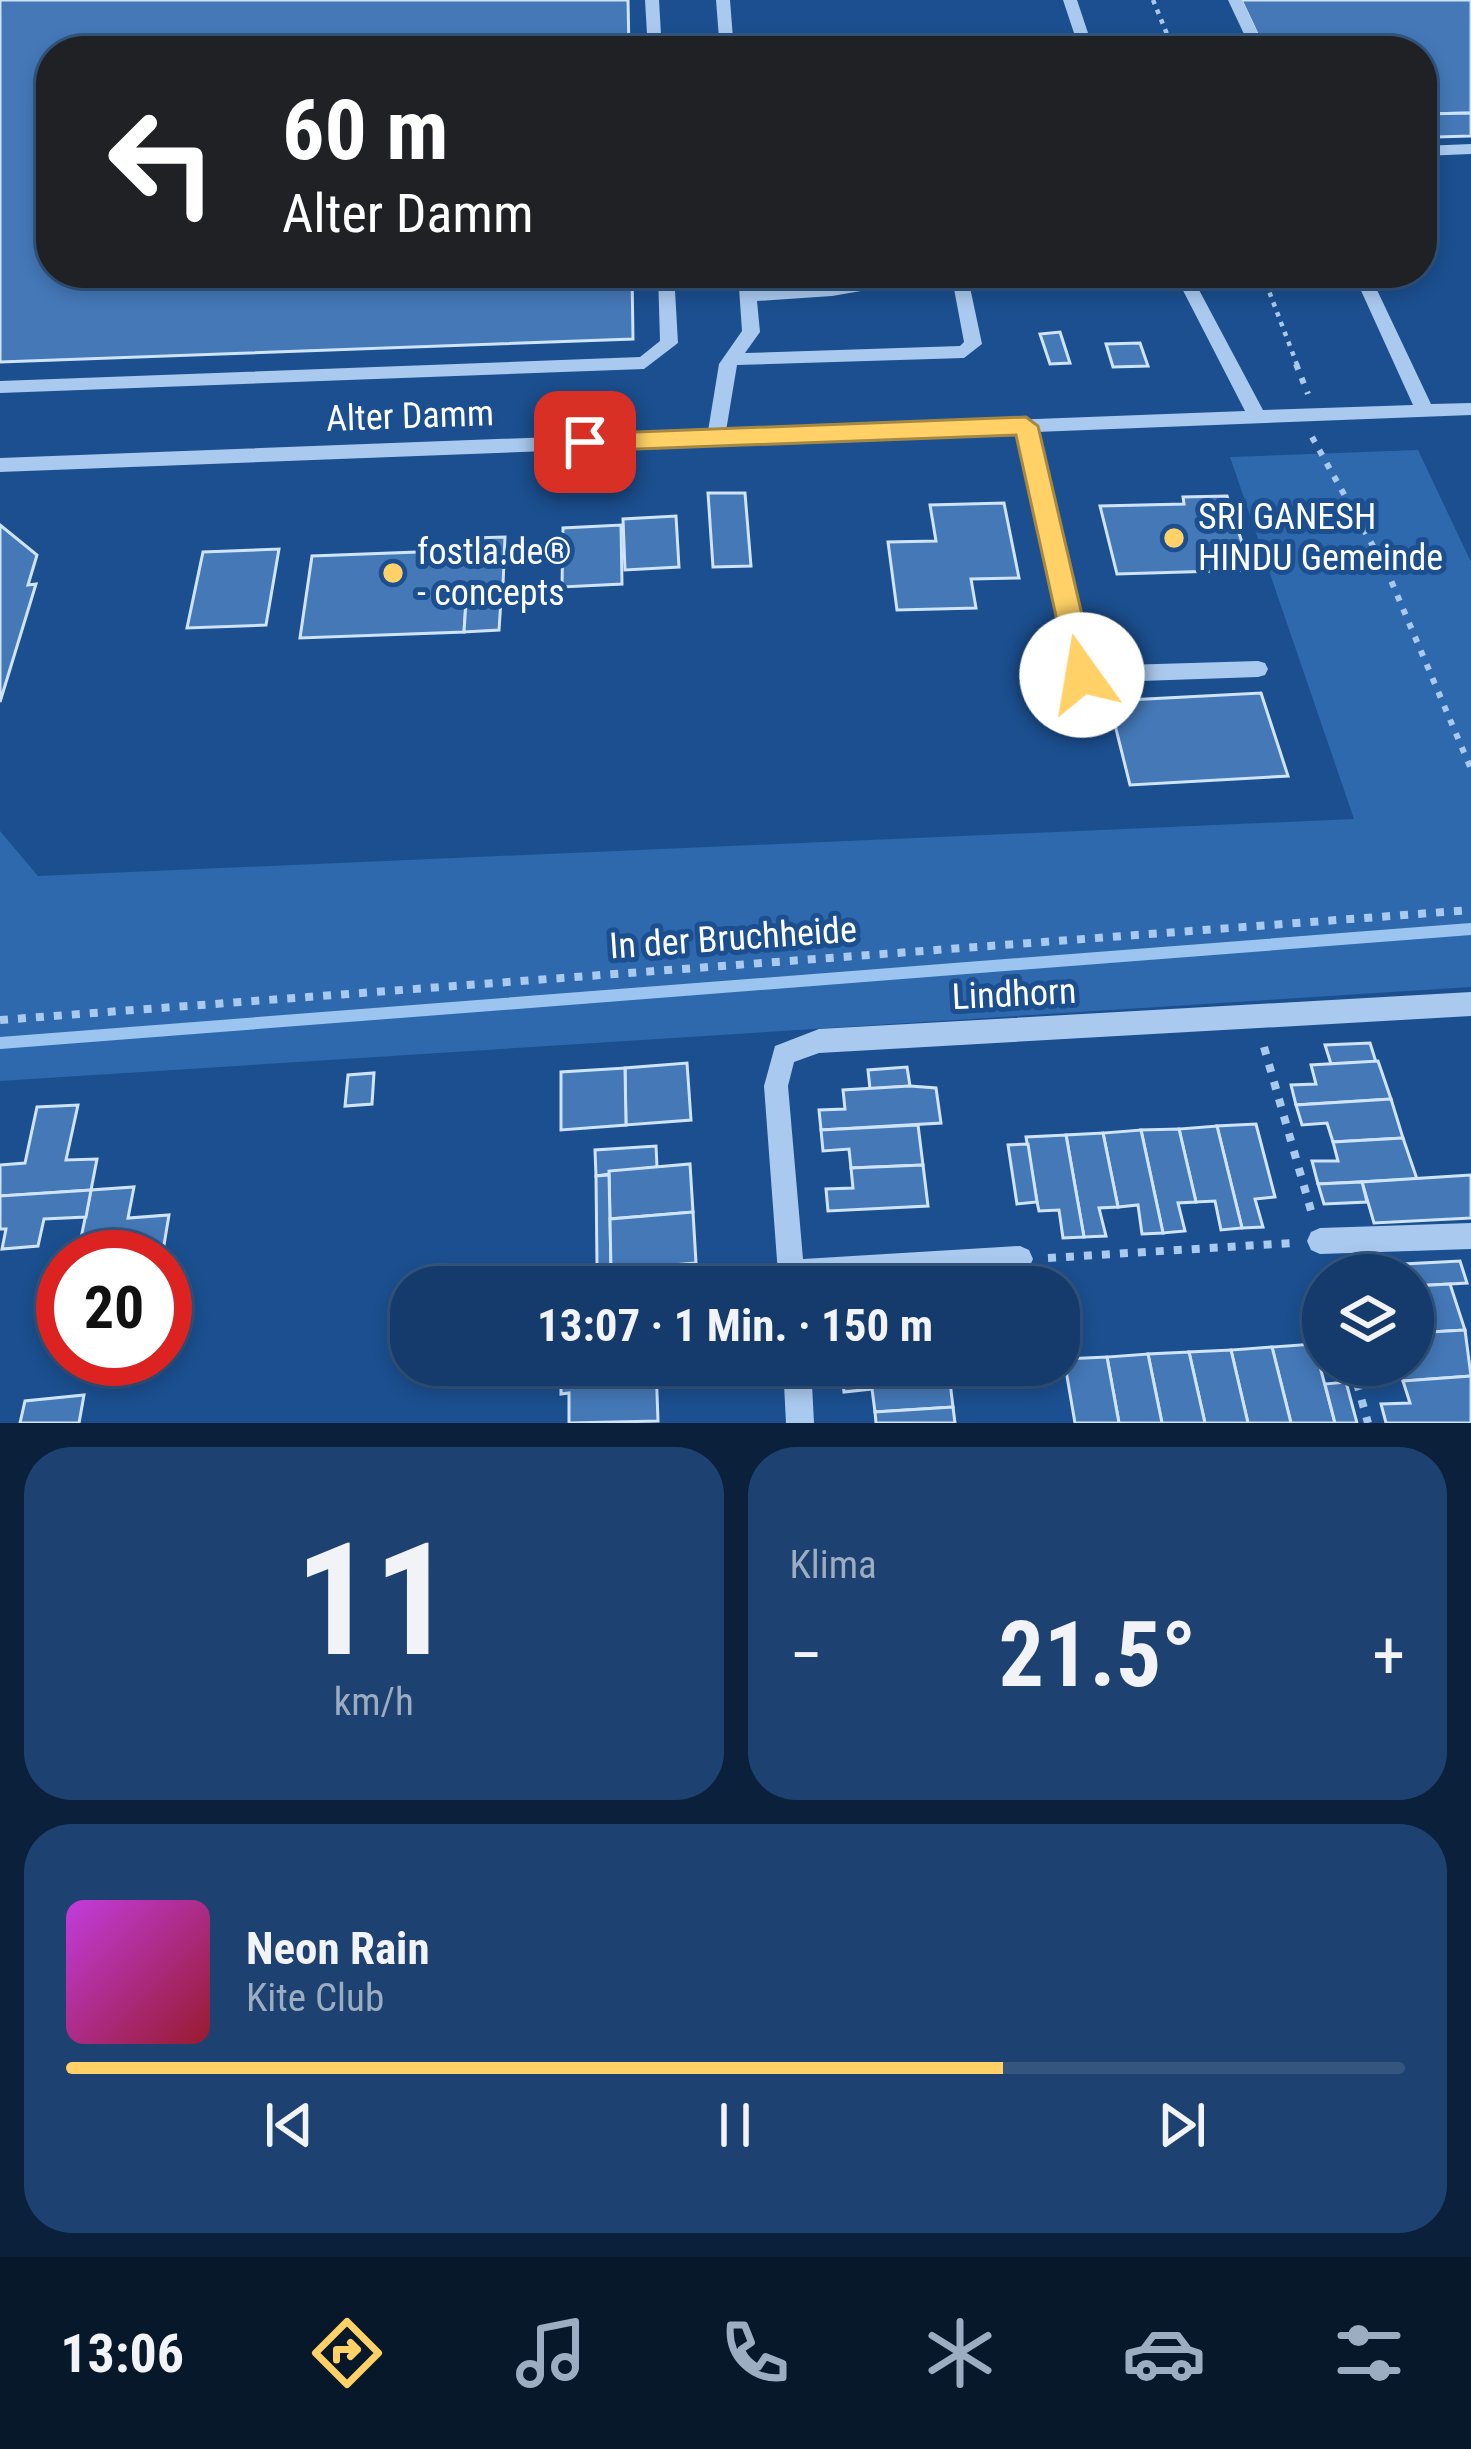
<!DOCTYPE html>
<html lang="de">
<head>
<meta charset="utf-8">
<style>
  :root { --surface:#143b6b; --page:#1d4271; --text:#f1f3f6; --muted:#9dadc1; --line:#33557e; --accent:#ffd166 }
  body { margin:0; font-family:"Roboto Condensed",sans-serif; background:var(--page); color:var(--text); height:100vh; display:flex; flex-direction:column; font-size:45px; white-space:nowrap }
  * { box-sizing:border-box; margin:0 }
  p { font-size:39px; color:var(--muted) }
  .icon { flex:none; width:66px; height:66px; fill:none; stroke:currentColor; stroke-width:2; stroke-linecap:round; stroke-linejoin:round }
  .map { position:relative; height:1423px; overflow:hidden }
  .sheet { display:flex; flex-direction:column; gap:24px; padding:24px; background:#0b203b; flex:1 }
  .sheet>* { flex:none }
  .top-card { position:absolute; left:36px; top:36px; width:1401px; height:252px; border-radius:48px; box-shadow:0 6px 18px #0003,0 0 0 3px var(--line); background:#202124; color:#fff; overflow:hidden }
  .controls { position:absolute; left:1302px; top:1254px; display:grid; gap:24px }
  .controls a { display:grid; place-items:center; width:132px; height:132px; border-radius:50%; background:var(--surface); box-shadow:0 6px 18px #0003,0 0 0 3px var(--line); font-size:60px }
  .speed { position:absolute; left:36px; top:1230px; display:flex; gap:24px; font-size:60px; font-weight:700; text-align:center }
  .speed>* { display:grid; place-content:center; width:156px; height:156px; border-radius:50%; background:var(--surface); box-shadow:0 6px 18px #0003,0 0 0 3px var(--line); line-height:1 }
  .speed .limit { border:18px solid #d22; background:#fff; color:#111 }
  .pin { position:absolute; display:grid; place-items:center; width:102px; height:102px; color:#fff; margin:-51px; border-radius:24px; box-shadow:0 6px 18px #0006 }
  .me { position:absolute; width:132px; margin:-66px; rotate:347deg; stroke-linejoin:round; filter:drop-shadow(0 0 9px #0008) }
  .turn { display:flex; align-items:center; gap:42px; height:252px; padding:0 48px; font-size:54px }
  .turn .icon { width:156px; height:156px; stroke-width:2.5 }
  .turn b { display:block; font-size:84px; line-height:102px }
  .big { font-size:90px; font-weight:700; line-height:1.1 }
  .sheet .widget { flex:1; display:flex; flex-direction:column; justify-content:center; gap:18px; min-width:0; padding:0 42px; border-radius:48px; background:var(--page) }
  .sheet .dial { align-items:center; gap:0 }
  .dial b { font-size:156px; line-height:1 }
  .song { display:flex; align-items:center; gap:36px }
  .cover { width:144px; height:144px; border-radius:18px; background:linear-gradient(135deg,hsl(290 70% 55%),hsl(350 70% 35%)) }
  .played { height:12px; border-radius:6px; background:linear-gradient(90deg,var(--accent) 70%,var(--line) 70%) }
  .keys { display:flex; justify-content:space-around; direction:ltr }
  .heat { display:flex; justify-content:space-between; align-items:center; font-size:66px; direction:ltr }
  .sheet .tiles { flex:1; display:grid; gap:24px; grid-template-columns:1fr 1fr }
  .widget:last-child { grid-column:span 2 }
  .trip { position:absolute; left:390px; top:1266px; width:690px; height:120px; border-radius:48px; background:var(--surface); box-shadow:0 6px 18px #0003,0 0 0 3px var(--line); font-weight:700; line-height:120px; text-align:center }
  .tab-bar { display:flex; height:192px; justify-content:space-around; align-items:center; background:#08182b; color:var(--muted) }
  .tab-bar .icon { width:84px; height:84px }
  .tab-bar .active { color:var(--accent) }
  .tab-bar b { font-size:54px; color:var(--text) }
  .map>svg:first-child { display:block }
</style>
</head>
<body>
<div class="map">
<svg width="1471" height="1423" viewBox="0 0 1471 1423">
  <rect width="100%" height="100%" fill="#1b4f8f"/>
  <polygon fill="#2e69ad" points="1418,450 1471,562 1471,987 0,1081 0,831 38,876 1354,819 1230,457"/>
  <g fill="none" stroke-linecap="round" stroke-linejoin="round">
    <polyline stroke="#9cc4f0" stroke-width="12" points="0,1043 1471,929"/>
  </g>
  <g fill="#4478b7" stroke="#cfe3fa" stroke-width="3">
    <polygon points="0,0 628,0 629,51 51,51 51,273 632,273 633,339 0,362"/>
    <polygon points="1241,0 1471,0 1471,113 1422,114 1422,51 1265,51"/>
    <polygon points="1471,113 1471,136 1436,137 1424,114"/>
    <polygon points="1060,332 1070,363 1050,364 1040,334"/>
    <polygon points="1140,343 1148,366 1113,367 1106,344"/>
    <polygon points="708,493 745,493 751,566 713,567"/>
    <polygon points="1227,496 1251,570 1117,574 1100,506 1184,504 1183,497"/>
    <polygon points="1004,503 1019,578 971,579 976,608 897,610 888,542 936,541 930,505"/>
    <polygon points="676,516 679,567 625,570 623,519"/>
    <polygon points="0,525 37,555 28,585 36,584 0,702"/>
    <polygon points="621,525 622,584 562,587 563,528"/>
    <polygon points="505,537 503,585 467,587 464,632 300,638 312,556 470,550 471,538"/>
    <polygon points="279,549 266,625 187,628 203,552"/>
    <polygon points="520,585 519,599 501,600 499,630 464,632 467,587"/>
    <polygon points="1261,693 1288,776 1130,785 1109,701"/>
    <polygon points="1370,1043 1376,1062 1331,1064 1325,1045"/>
    <polygon points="1378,1061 1391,1099 1296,1105 1291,1085 1316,1084 1311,1065"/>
    <polygon points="687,1063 691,1120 626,1125 625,1068"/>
    <polygon points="907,1067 910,1086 870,1089 868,1070"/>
    <polygon points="625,1068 626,1125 561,1130 561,1072"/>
    <polygon points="374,1073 372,1104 345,1106 348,1075"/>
    <polygon points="910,1086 936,1088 941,1123 821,1130 819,1110 845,1109 843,1090"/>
    <polygon points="1391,1099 1403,1138 1333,1142 1327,1123 1302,1125 1296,1105"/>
    <polygon points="78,1105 66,1160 97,1159 91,1190 0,1196 0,1165 25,1163 37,1107"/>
    <polygon points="1256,1124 1275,1197 1255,1199 1263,1227 1242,1228 1217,1126"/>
    <polygon points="918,1125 923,1165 851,1168 849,1149 823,1151 821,1130"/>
    <polygon points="1217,1126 1242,1228 1221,1230 1215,1201 1196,1202 1179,1129"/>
    <polygon points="1179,1129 1196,1202 1178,1203 1185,1231 1163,1233 1141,1130"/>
    <polygon points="1141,1130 1163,1233 1142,1234 1138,1205 1118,1207 1103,1133"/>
    <polygon points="1103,1133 1118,1207 1099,1208 1106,1236 1084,1237 1066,1135"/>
    <polygon points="1066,1135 1084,1237 1063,1238 1059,1210 1039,1211 1037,1202 1026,1137"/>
    <polygon points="1403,1138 1417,1179 1318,1184 1312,1161 1338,1161 1333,1142"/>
    <polygon points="1028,1144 1037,1202 1017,1204 1008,1145"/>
    <polygon points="656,1146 657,1167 596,1176 595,1150"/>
    <polygon points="690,1164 693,1212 610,1219 609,1171"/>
    <polygon points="923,1165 928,1206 828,1211 826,1189 853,1188 851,1168"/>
    <polygon points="609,1175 611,1265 597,1265 596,1176"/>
    <polygon points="1471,1175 1471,1218 1374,1223 1362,1182"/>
    <polygon points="1362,1182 1367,1202 1324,1204 1318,1184"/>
    <polygon points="134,1187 128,1218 169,1215 162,1257 77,1257 91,1190"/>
    <polygon points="91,1190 86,1217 44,1219 38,1246 2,1249 6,1229 0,1229 0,1196"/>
    <polygon points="693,1212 696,1263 611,1270 610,1219"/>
    <polygon points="1460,1261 1467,1283 1413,1286 1413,1275 1408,1275 1404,1264"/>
    <polygon points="597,1265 611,1265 611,1270 661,1266 662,1287 598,1287"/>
    <polygon points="1450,1284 1465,1330 1413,1333 1413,1286"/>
    <polygon points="1465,1330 1471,1376 1403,1381 1399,1365 1413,1365 1413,1333"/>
    <polygon points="1314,1344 1335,1423 1291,1423 1272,1347"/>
    <polygon points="1272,1347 1291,1423 1248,1423 1231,1350"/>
    <polygon points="1231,1350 1248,1423 1205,1423 1189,1352"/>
    <polygon points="1189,1352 1205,1423 1162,1423 1148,1354"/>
    <polygon points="1148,1354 1162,1423 1119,1423 1107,1357"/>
    <polygon points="1107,1357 1119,1423 1075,1423 1064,1359"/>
    <polygon points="561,1365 656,1365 658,1421 569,1423 569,1393 561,1394"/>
    <polygon points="948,1365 953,1407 875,1412 872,1389 844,1392 841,1367"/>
    <polygon points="1471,1376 1471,1423 1386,1423 1381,1404 1410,1403 1403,1381"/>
    <polygon points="1346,1382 1357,1423 1335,1423 1325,1384"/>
    <polygon points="84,1395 79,1423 20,1423 25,1401"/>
    <polygon points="953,1407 955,1423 876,1423 875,1412"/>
  </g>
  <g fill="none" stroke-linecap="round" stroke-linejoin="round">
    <g stroke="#a9c9ee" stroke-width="4.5" stroke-dasharray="4.5 6" stroke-linecap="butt">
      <polyline points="1153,0 1174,51"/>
      <polyline points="1262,273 1298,367"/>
    </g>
    <g stroke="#a9c9ee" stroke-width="6" stroke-dasharray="6 9" stroke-linecap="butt">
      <polyline points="1296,364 1308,394"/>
      <polyline points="1312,437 1387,571 1471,769"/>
    </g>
    <g stroke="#a9c9ee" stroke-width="8" stroke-dasharray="8 10" stroke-linecap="butt">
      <polyline points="0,1020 1471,910"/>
      <polyline points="1264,1047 1312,1214"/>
      <polyline points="1048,1258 1292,1243"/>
      <polyline points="1352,1365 1368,1423"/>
    </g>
    <g fill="#a9c9ee" fill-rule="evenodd">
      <polygon points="645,0 659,0 662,51 648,51"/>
      <polygon points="716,0 730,0 734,51 720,51"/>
      <polygon points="1063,0 1077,0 1094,51 1080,51"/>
      <polygon points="1228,0 1242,0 1266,51 1252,51"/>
      <polygon points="1471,144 1471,154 1422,156 1422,146"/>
      <polygon points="658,273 674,273 678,343 644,369 0,393 0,381 640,357 660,341"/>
      <path d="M738,273H754L756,290C819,285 882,273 945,273L937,278L832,296L757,301L760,332L745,353L960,346L964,342L951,273H967L982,344L964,358L737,365L726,431L1245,411L1174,273H1190L1263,410L1413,405L1353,273H1369L1431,404L1471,403V415L1036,432L1090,666L1258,661L1265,663L1268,669L1265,675L1258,677L1082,683L1075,681L1018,433L0,472V458L708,431L719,364L742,331Z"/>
      <polygon points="1471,992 1471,1016 819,1053 794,1062 788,1086 803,1259 1020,1246 1029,1250 1033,1259 1029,1268 1020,1272 779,1287 764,1086 775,1046 819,1029"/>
      <polygon points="1471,1223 1471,1249 1320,1254 1311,1250 1307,1241 1311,1232 1320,1228"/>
      <polygon points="783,1365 811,1365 814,1423 786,1423"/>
    </g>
  </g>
  <polygon fill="#ffd166" stroke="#a68842" stroke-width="3" points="1026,417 1038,426 1096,675 1082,686 1069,675 1016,435 585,451 573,442 585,434"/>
  <g fill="#ffd166" stroke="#1b4f8f" stroke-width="4.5">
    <circle cx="1174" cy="538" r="12"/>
    <circle cx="393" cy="573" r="12"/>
  </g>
  <g text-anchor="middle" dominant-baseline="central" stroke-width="10" stroke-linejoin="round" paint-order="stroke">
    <g font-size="36" fill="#fff" stroke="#1b4f8f">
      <text transform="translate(410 416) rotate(-2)">Alter Damm</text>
      <text transform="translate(733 938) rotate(-4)">In der Bruchheide</text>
      <text transform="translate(1014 994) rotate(-3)">Lindhorn</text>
    </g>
    <g font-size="36" fill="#fff" stroke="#1b4f8f" text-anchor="start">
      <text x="1198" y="517">SRI GANESH<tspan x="1198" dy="41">HINDU Gemeinde</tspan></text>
      <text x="417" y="552">fostla.de®<tspan x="417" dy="41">- concepts</tspan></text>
    </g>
  </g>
</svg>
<div class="controls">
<a><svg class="icon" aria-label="layers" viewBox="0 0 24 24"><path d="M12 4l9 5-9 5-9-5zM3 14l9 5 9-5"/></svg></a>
</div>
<div class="speed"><div class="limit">20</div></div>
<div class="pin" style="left:585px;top:442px;background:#d93025"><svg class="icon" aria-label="arrive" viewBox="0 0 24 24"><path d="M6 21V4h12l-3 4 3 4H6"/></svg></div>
<svg class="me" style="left:1082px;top:675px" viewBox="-20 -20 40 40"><circle r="19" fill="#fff"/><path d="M0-13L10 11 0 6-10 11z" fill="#ffd166"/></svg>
<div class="trip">13:07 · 1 Min. · 150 m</div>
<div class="top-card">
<div class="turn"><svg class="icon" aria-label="left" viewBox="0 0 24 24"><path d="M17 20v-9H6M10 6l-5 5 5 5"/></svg><div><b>60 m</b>Alter Damm</div></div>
</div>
</div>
<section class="sheet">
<div class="tiles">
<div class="widget dial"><b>11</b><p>km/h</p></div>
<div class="widget"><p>Klima</p>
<div class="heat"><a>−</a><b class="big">21.5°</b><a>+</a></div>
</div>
<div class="widget">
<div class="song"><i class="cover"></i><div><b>Neon Rain</b><p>Kite Club</p></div></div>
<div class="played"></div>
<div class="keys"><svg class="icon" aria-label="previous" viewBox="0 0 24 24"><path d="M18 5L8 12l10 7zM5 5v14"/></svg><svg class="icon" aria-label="pause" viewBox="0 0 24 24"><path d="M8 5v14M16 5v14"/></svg><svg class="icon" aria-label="next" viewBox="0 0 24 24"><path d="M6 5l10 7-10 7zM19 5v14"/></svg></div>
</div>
</div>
</section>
<nav class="tab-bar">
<b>13:06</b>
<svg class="icon active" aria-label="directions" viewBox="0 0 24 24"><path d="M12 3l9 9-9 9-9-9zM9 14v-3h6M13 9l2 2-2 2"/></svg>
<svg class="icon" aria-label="music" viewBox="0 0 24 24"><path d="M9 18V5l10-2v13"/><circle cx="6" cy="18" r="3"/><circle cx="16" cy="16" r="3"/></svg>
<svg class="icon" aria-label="phone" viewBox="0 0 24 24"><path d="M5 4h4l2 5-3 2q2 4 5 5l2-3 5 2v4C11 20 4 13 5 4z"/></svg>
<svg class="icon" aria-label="climate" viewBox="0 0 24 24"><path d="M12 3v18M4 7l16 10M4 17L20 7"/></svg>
<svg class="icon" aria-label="car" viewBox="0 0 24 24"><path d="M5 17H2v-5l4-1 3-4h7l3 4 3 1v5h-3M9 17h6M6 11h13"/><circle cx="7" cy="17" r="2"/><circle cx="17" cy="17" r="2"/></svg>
<svg class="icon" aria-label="filters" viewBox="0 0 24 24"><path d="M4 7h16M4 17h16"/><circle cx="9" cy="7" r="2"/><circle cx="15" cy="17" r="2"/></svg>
</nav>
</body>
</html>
